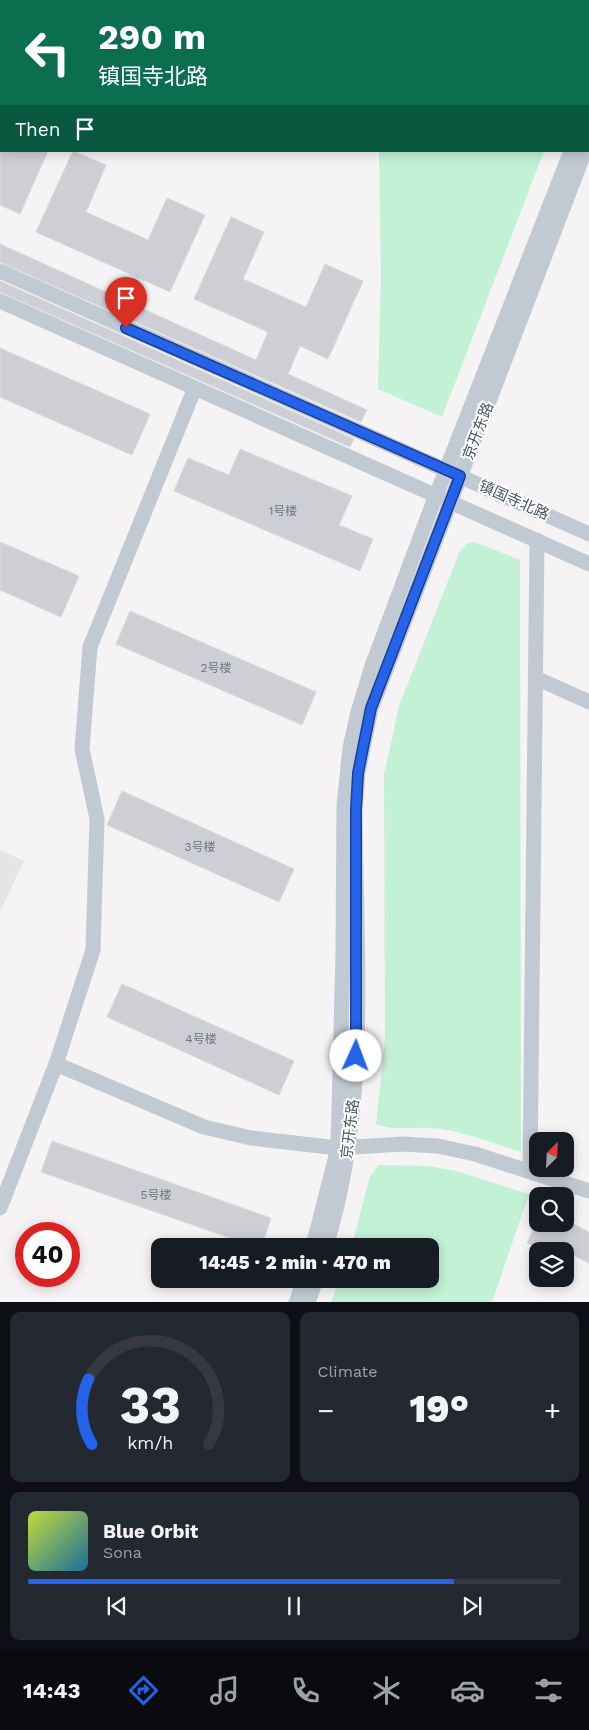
<!DOCTYPE html>
<html lang="en">
<head>
<meta charset="utf-8">
<style>
  :root { --surface:#171b24; --page:#242831; --text:#f1f3f6; --muted:#9ea1a6; --line:#363941; --accent:#2563eb }
  body { margin:0; font-family:"Work Sans","Noto Sans SC",sans-serif; background:var(--page); color:var(--text); height:100vh; display:flex; flex-direction:column; font-size:19px; white-space:nowrap }
  * { box-sizing:border-box; margin:0 }
  p { font-size:16px; color:var(--muted) }
  .icon { flex:none; width:28px; height:28px; fill:none; stroke:currentColor; stroke-width:2; stroke-linecap:round; stroke-linejoin:round }
  .map { position:relative; height:1302px; overflow:hidden }
  .drawer { display:flex; flex-direction:column; gap:10px; padding:10px; background:#0d0f14; flex:1 }
  .drawer>* { flex:none }
  .guide { position:absolute; left:0px; top:0px; width:590px; height:152px; box-shadow:0 2px 12px #0003; background:#0b6e4f; color:#fff; overflow:hidden }
  .needle { width:32px; rotate:24deg }
  .controls { position:absolute; left:529px; top:1132px; display:grid; gap:10px }
  .controls a { display:grid; place-items:center; width:45px; height:45px; border-radius:10px; background:var(--surface); box-shadow:0 2px 12px #0003; font-size:25px }
  .speed { position:absolute; left:15px; top:1222px; display:flex; gap:10px; font-size:25px; font-weight:700; text-align:center }
  .speed>* { display:grid; place-content:center; width:65px; height:65px; border-radius:50%; background:var(--surface); box-shadow:0 2px 12px #0003; line-height:1 }
  .speed .limit { border:8px solid #d22; background:#fff; color:#111 }
  .pin { position:absolute; display:grid; place-items:center; width:42px; height:42px; color:#fff; margin:-51px -21px; border-radius:50% 50% 50% 0; rotate:-45deg; box-shadow:0 0 5px #0007 }
  .pin .icon { rotate:45deg }
  .me { position:absolute; width:55px; margin:-28px; rotate:2deg; stroke-linejoin:round; filter:drop-shadow(0 0 4px #0008) }
  .turn { display:flex; align-items:center; gap:18px; height:105px; padding:0 15px; font-size:22px }
  .turn .icon { width:65px; height:65px; stroke-width:2.5 }
  .turn b { display:block; font-size:35px; line-height:42px }
  .then { display:flex; align-items:center; height:48px; padding:0 15px; background:#0003; gap:10px; font-size:19px }
  .big { font-size:38px; font-weight:800; line-height:1.1 }
  .drawer .card { flex:1; display:flex; flex-direction:column; justify-content:center; gap:8px; min-width:0; padding:0 18px; border-radius:10px; background:var(--page) }
  .drawer .dial { align-items:center; gap:0 }
  .dial svg { height:130px; overflow:visible; fill:none; stroke:var(--line); stroke-width:7; stroke-linecap:round; text-anchor:middle }
  .dial text { fill:var(--text); stroke:none }
  .song { display:flex; align-items:center; gap:15px }
  .cover { width:60px; height:60px; border-radius:8px; background:linear-gradient(135deg,hsl(70 70% 55%),hsl(200 70% 35%)) }
  .played { height:5px; border-radius:2px; background:linear-gradient(90deg,var(--accent) 80%,var(--line) 80%) }
  .keys { display:flex; justify-content:space-around; direction:ltr }
  .heat { display:flex; justify-content:space-between; align-items:center; font-size:28px; direction:ltr }
  .drawer .tiles { flex:1; display:grid; gap:10px; grid-template-columns:1fr 1fr }
  .card:last-child { grid-column:span 2 }
  .trip { position:absolute; left:151px; top:1238px; width:288px; height:50px; border-radius:10px; background:var(--surface); box-shadow:0 2px 12px #0003; font-weight:800; line-height:50px; text-align:center }
  .menu { display:flex; height:80px; justify-content:space-around; align-items:center; background:#090b0e; color:var(--muted) }
  .menu .icon { width:35px; height:35px }
  .menu .current { color:var(--accent) }
  .menu b { font-size:22px; color:var(--text) }
  .map>svg:first-child { display:block }
</style>
</head>
<body>
<div class="map">
<svg width="589" height="1303" viewBox="0 0 589 1303">
  <rect width="100%" height="100%" fill="#f5f3f3"/>
  <polygon fill="#e6e4e5" points="0,850 24,861 0,912"/>
  <g fill="#c3f1d5">
    <polygon points="379,151 544,151 442,417 378,389 381,277"/>
    <path d="M475,542L520,560L521,1152C495,1144 468,1133 441,1129C422,1125 392,1132 376,1124L385,1040L384,775L399,706L459,553L466,544Z"/>
    <polygon points="379,1165 428,1166 456,1171 529,1194 492,1302 331,1302 340,1279 430,1279 430,1246 352,1246 370,1176"/>
  </g>
  <g fill="#cdcfd5" stroke="#d7d9de">
    <polygon points="0,151 48,151 20,214 0,205"/>
    <polygon points="73,151 106,165 86,212 148,240 167,198 205,215 170,292 36,232"/>
    <polygon points="231,217 264,232 243,279 306,307 325,264 363,281 328,359 300,346 288,374 367,410 361,422 0,262 0,244 256,360 268,332 194,299"/>
    <polygon points="0,281 354,439 350,447 0,292"/>
    <polygon points="0,348 150,414 132,455 0,397"/>
    <polygon points="240,449 352,496 339,525 373,539 360,571 174,491 188,458 229,475"/>
    <polygon points="0,542 79,576 61,617 0,590"/>
    <polygon points="130,611 316,692 302,725 116,644"/>
    <polygon points="122,791 294,869 279,902 107,825"/>
    <polygon points="122,984 294,1061 279,1095 107,1017"/>
    <polygon points="52,1141 271,1218 262,1246 253,1246 41,1172"/>
    <polygon points="565,1220 589,1232 589,1263 565,1251 545,1251 527,1243 536,1224 565,1224"/>
  </g>
  <g fill="none" stroke-linecap="round" stroke-linejoin="round">
    <g stroke="#c1cad2" stroke-width="15">
      <polyline points="361,0 364,1"/>
      <polyline points="0,271 589,534"/>
      <polyline points="0,301 589,564"/>
      <polyline points="194,390 90,647 82,749 97,819 93,950 56,1064 204,1127 251,1138 338,1148 402,1144 438,1146 475,1154 589,1191"/>
      <polyline points="536,678 589,702"/>
      <polyline points="530,1171 537,540"/>
      <polyline points="0,1208 56,1064"/>
      <polyline points="313,1246 338,1148 343,953 344,805 350,748 358,712 372,666 430,511 571,151"/>
      <path d="M326,1246C370,1106 356,955 355,810L358,773L371,709L585,151"/>
      <polyline points="296,1303 304,1279"/>
      <polyline points="308,1303 316,1279"/>
    </g>
  </g>
  <g fill="none" stroke-linecap="round" stroke-linejoin="round">
    <g stroke="#184099" stroke-width="12">
      <polyline id="route" points="126,328 460,476 371,708 358,773 356,810 356,1056"/>
    </g>
    <use href="#route" stroke="#2563eb" stroke-width="9"/>
  </g>
  <g text-anchor="middle" dominant-baseline="central" stroke-width="4" stroke-linejoin="round" paint-order="stroke">
    <g font-size="12" fill="#6b747e">
      <text x="283" y="511">1号楼</text>
      <text x="216" y="668">2号楼</text>
      <text x="200" y="847">3号楼</text>
      <text x="201" y="1039">4号楼</text>
      <text x="156" y="1195">5号楼</text>
    </g>
    <g font-size="15" fill="#4a5661" stroke="#fff">
      <text transform="translate(478 431) rotate(-69)">京开东路</text>
      <text transform="translate(514 500) rotate(24)">镇国寺北路</text>
      <text transform="translate(350 1129) rotate(-83)">京开东路</text>
    </g>
  </g>
</svg>
<div class="controls">
<a><svg class="needle" viewBox="-14 -14 28 28"><path d="M0-13l5 13h-10z" fill="#e53935"/><path d="M0 13l5-13h-10z" fill="#9ea1a6"/></svg></a>
<a><svg class="icon" aria-label="search" viewBox="0 0 24 24"><circle cx="10" cy="10" r="6"/><path d="M15 15l6 6"/></svg></a>
<a><svg class="icon" aria-label="layers" viewBox="0 0 24 24"><path d="M12 4l9 5-9 5-9-5zM3 14l9 5 9-5"/></svg></a>
</div>
<div class="speed"><div class="limit">40</div></div>
<div class="pin" style="left:126px;top:328px;background:#d93025"><svg class="icon" aria-label="arrive" viewBox="0 0 24 24"><path d="M6 21V4h12l-3 4 3 4H6"/></svg></div>
<svg class="me" style="left:356px;top:1056px" viewBox="-20 -20 40 40"><circle r="19" fill="#fff"/><path d="M0-13L10 11 0 6-10 11z" fill="#2563eb"/></svg>
<div class="trip">14:45 · 2 min · 470 m</div>
<div class="guide">
<div class="turn"><svg class="icon" aria-label="left" viewBox="0 0 24 24"><path d="M17 20v-9H6M10 6l-5 5 5 5"/></svg><div><b>290 m</b>镇国寺北路</div></div>
<div class="then">Then<svg class="icon" aria-label="arrive" viewBox="0 0 24 24"><path d="M6 21V4h12l-3 4 3 4H6"/></svg></div>
</div>
</div>
<section class="drawer">
<div class="tiles">
<div class="card dial"><svg viewBox="0 0 100 80">
<path d="M14 69A42 42 0 1 1 86 69"/>
<path d="M14 69A42 42 0 0 1 12 29" stroke="#2563eb"/>
<text x="50" y="56" font-size="32" font-weight="700">33</text>
<text x="50" y="72" font-size="11">km/h</text>
</svg></div>
<div class="card"><p>Climate</p>
<div class="heat"><a>−</a><b class="big">19°</b><a>+</a></div>
</div>
<div class="card">
<div class="song"><i class="cover"></i><div><b>Blue Orbit</b><p>Sona</p></div></div>
<div class="played"></div>
<div class="keys"><svg class="icon" aria-label="previous" viewBox="0 0 24 24"><path d="M18 5L8 12l10 7zM5 5v14"/></svg><svg class="icon" aria-label="pause" viewBox="0 0 24 24"><path d="M8 5v14M16 5v14"/></svg><svg class="icon" aria-label="next" viewBox="0 0 24 24"><path d="M6 5l10 7-10 7zM19 5v14"/></svg></div>
</div>
</div>
</section>
<nav class="menu">
<b>14:43</b>
<svg class="icon current" aria-label="directions" viewBox="0 0 24 24"><path d="M12 3l9 9-9 9-9-9zM9 14v-3h6M13 9l2 2-2 2"/></svg>
<svg class="icon" aria-label="music" viewBox="0 0 24 24"><path d="M9 18V5l10-2v13"/><circle cx="6" cy="18" r="3"/><circle cx="16" cy="16" r="3"/></svg>
<svg class="icon" aria-label="phone" viewBox="0 0 24 24"><path d="M5 4h4l2 5-3 2q2 4 5 5l2-3 5 2v4C11 20 4 13 5 4z"/></svg>
<svg class="icon" aria-label="climate" viewBox="0 0 24 24"><path d="M12 3v18M4 7l16 10M4 17L20 7"/></svg>
<svg class="icon" aria-label="car" viewBox="0 0 24 24"><path d="M5 17H2v-5l4-1 3-4h7l3 4 3 1v5h-3M9 17h6M6 11h13"/><circle cx="7" cy="17" r="2"/><circle cx="17" cy="17" r="2"/></svg>
<svg class="icon" aria-label="filters" viewBox="0 0 24 24"><path d="M4 7h16M4 17h16"/><circle cx="9" cy="7" r="2"/><circle cx="15" cy="17" r="2"/></svg>
</nav>
</body>
</html>
